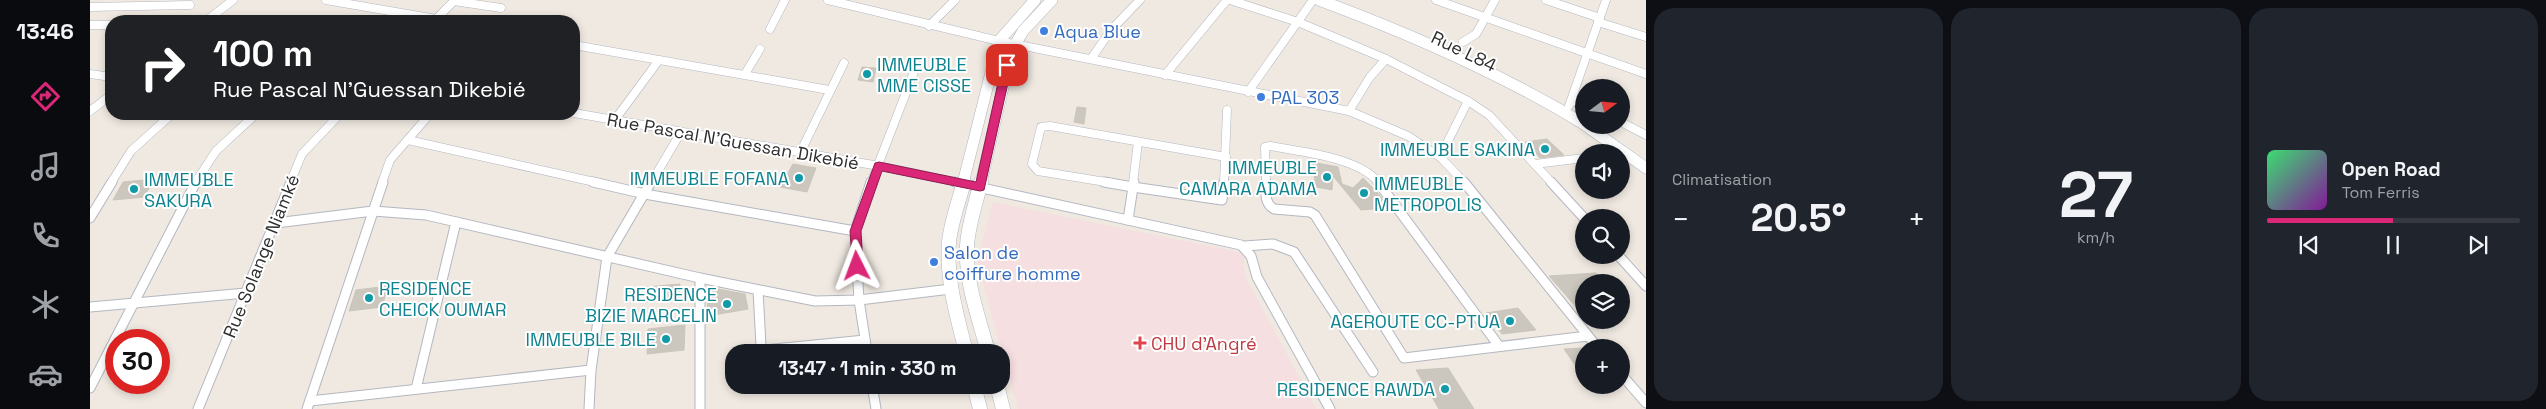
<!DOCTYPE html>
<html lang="fr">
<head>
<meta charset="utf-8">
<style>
  :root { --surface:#171b24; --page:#20242c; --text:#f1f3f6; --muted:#9ea1a6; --line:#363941; --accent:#db2777 }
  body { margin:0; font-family:"Space Grotesk",sans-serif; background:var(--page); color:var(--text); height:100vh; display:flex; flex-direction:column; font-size:19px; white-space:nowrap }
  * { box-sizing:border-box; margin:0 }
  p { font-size:16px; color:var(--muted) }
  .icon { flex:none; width:28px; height:28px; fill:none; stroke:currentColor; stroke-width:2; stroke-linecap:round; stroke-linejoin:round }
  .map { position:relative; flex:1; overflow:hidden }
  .drawer { display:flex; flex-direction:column; gap:8px; padding:8px; background:#0d0f14; width:900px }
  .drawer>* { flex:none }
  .guide { position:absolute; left:15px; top:15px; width:475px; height:105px; border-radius:20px; box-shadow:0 2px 8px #0003; background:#202124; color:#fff; overflow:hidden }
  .needle { width:32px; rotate:74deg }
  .buttons { position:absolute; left:1485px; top:79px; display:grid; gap:10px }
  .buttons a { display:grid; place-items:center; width:55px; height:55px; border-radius:50%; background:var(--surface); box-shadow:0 2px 8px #0003; font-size:25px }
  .speed { position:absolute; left:15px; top:329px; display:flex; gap:10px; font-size:25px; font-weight:700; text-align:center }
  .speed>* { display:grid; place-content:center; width:65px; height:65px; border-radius:50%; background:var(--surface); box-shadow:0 2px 8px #0003; line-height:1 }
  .speed .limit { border:8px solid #d22; background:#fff; color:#111 }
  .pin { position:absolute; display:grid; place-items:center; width:42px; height:42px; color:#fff; margin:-21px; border-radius:10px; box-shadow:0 2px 8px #0006 }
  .me { position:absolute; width:55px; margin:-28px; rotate:357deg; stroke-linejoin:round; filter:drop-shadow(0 0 4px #0008) }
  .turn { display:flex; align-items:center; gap:18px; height:105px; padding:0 25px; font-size:22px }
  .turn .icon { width:65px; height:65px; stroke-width:2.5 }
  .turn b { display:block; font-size:35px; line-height:42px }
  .big { font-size:38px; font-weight:800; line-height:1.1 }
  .drawer .widget { flex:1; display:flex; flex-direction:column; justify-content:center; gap:8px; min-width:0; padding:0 18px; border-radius:20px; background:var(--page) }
  .drawer .dial { align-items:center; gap:0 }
  .dial b { font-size:65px; line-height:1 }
  .song { display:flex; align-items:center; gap:15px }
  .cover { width:60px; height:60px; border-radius:8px; background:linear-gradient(135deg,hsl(140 70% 55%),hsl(290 70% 35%)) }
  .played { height:5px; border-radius:2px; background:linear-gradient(90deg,var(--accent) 50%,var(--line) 50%) }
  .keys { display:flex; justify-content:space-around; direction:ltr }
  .heat { display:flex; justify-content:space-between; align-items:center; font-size:28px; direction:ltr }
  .drawer .tiles { flex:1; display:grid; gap:8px; grid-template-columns:repeat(3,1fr) }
  .trip { position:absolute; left:635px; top:344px; width:285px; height:50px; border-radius:20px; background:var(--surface); box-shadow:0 2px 8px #0003; font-weight:800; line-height:50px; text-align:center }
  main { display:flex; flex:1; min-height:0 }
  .dock { display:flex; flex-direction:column; width:90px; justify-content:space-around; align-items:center; background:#090b0e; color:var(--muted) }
  .dock .icon { width:35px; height:35px }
  .dock .current { color:var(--accent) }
  .dock b { font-size:22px; color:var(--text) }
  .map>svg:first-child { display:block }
</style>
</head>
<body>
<main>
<nav class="dock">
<b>13:46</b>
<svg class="icon current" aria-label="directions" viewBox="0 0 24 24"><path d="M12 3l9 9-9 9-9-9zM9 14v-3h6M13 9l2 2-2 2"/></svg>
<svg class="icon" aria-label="music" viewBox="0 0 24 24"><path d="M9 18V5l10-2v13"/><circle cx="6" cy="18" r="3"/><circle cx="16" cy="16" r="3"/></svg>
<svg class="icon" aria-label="phone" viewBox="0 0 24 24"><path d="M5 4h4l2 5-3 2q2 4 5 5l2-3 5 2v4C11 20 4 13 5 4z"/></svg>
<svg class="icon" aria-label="climate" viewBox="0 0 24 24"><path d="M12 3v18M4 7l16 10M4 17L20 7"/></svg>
<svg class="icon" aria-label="car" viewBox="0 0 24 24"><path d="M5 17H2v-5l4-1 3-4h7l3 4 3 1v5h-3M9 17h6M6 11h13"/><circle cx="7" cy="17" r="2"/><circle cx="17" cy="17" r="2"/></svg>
</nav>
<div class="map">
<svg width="1556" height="409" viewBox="0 0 1556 409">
  <rect width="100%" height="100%" fill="#efe9e1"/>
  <polygon fill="#f5dfe0" points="903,202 1153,253 1155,276 1226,409 928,409 887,262"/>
  <g fill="#cbc7bf" stroke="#cbc5ba">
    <polygon points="772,67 786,68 783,82 768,80"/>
    <polygon points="987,107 996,108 994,124 984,122"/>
    <polygon points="1457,139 1474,155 1450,158 1435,142"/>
    <polygon points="1222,162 1248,167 1252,184 1263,188 1273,178 1286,191 1301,210 1285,212 1283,209 1271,210 1243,176 1242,190 1226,187"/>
    <polygon points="703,164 726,168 717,192 690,187"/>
    <polygon points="64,179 54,197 23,200 33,182"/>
    <polygon points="1506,273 1513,282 1494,282 1494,308 1488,309 1459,276"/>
    <polygon points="590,284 589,298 555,302 556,287"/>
    <polygon points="298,286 292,307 259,311 266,290"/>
    <polygon points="617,287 655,294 658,309 618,316"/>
    <polygon points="1428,308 1446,330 1412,334 1396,313"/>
    <polygon points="595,325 594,350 557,354 558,329"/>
    <polygon points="1494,348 1494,378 1474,349"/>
    <polygon points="1358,368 1384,409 1349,409 1326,370"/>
  </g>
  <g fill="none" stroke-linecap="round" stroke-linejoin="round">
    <g stroke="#b4b7c1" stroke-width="9">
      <g id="minor-far1">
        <polyline points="236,0 358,21"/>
        <polyline points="738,0 909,41 1259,111 1318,136 1350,157 1375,183"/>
        <polyline points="1140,0 1208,22 1296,59 1378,101 1399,115 1462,183"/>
        <polyline points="1346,0 1556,74"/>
        <polyline points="1456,0 1510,18"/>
        <polyline points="364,1 411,8"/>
        <polyline points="0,7 100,5"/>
        <polyline points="116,21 143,0"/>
        <polyline points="344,21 365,0"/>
        <polyline points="1508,22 1556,37"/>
        <polyline points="0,25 21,25"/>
        <polyline points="839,26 865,0"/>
        <polyline points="680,29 695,0"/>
        <polyline points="1373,42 1386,34 1405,0"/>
        <polyline points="484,45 739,90"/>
        <polyline points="1001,59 1021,30 1050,0"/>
        <polyline points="0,74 21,77"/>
        <polyline points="655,74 670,49"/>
        <polyline points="1075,75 1137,0"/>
        <polyline points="1158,92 1223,0"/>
        <polyline points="1482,101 1494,105"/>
        <polyline points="1479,106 1516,0"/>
        <polyline points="0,111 21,95"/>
        <polyline points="1259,111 1280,77 1296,59"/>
        <polyline points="484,113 789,166 871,183"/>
        <polyline points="524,121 569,60"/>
        <polyline points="1531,122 1556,135"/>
        <polyline points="318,140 509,183"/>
        <polyline points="711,151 754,63"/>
        <polyline points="1350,157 1378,101"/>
        <polyline points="1445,164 1494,158"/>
        <polyline points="21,183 41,151 82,114"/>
        <polyline points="105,183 126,151 166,114"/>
        <polyline points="200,183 212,154 250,114"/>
        <polyline points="292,183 300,160 340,114"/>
        <polyline points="561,183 591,132"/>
        <polyline points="781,183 826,67"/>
        <polyline points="1022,183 948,171 942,164 951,127 960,126 1136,157"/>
        <polyline points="1043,183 1048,142"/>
        <polyline points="1134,183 1137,110"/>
        <path d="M1176,183L1175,147L1180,146C1211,152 1269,157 1289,183"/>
      </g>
    </g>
    <g stroke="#b4b7c1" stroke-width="11">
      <g id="minor">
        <polyline points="503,182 555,194 765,231"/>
        <polyline points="865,182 1151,245 1161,256 1167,277 1240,409"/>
        <polyline points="1014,182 1043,187 1038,220"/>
        <polyline points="1044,182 1043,187 1132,200 1134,182"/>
        <path d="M1176,182C1176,193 1174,203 1184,209L1220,212L1225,215L1314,358L1498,336"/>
        <polyline points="1288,182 1409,346"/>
        <polyline points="1374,182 1508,348"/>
        <polyline points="1461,182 1494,218"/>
        <polyline points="0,218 22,182"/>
        <polyline points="186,223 283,211 336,215 610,278 725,301 769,300 861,289"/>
        <polyline points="1155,246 1183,244 1204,252 1283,372"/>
        <polyline points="1528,255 1556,286"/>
        <polyline points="610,278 610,409"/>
        <polyline points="668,290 671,346 674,350 775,340"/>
        <polyline points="0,307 156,293"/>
        <polyline points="777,352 769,300 765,231 781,182"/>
        <polyline points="1531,374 1556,403"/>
        <polyline points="782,385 786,409"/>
        <polyline points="0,388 106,182"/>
        <polyline points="326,389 366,222"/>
        <polyline points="220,401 501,370"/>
        <polyline points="108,409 201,182"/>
        <polyline points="217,409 293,182"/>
        <polyline points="499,409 501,370 517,257 561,182"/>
      </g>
    </g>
    <g stroke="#b4b7c1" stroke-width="12">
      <g id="secondary-far1">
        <path d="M1229,0C1321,34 1410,73 1494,124"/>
        <polyline points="1495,125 1556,168"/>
        <polyline points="873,183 909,41 945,0"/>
        <polyline points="891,183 921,52 933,31 962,0"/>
      </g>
    </g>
    <g stroke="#b4b7c1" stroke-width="15">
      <g id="secondary">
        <path d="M874,182C869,201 861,222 859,242C856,279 867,316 876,352"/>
        <path d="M891,182C886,203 878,225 877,246C875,282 889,318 898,352"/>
        <polyline points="884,385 890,409"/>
        <polyline points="907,385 913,409"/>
      </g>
    </g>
    <use href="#minor-far1" stroke="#fff" stroke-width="8"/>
    <use href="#minor" stroke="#fff" stroke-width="9"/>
    <use href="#secondary-far1" stroke="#fff" stroke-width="11"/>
    <use href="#secondary" stroke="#fff" stroke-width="14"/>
  </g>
  <polygon fill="#db2777" stroke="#8e194d" points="917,62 922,65 894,190 890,191 792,171 771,231 773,266 767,271 763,269 760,231 785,163 789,162 886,182 912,65"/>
  <g fill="#3f7fe0" stroke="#fff" stroke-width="2">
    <circle cx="954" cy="31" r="5"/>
    <circle cx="1171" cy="97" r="5"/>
    <circle cx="844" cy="262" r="5"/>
  </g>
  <g fill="#0f9aa8" stroke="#fff" stroke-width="2">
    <circle cx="777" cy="74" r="5"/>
    <circle cx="1455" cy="149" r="5"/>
    <circle cx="1237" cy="177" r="5"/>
    <circle cx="709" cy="178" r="5"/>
    <circle cx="44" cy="189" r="5"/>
    <circle cx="1274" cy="193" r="5"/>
    <circle cx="279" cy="298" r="5"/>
    <circle cx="637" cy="304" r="5"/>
    <circle cx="1420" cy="321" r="5"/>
    <circle cx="576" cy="339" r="5"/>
    <circle cx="1355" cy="389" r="5"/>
  </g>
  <path fill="#e0444e" stroke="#fff" stroke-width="2" d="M1047.5 335.5h5v5h5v5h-5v5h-5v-5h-5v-5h5z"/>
  <g text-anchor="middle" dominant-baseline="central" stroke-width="4" stroke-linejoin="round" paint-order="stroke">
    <g font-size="18" fill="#366cbe" stroke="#fff" text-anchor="start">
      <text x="964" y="31">Aqua Blue</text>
      <text x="1181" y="97">PAL 303</text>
      <text x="854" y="252">Salon de<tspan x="854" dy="21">coiffure homme</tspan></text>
    </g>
    <g font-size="18" fill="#2e2e2e" stroke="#fff">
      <text transform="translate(1374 51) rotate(26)">Rue L84</text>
      <text transform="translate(643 141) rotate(10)">Rue Pascal N'Guessan Dikebié</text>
      <text transform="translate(171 256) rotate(-68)">Rue Solange Niamké</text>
    </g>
    <g font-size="18" fill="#0d838f" stroke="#fff" text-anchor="end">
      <text x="787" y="64" text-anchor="start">IMMEUBLE<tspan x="787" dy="21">MME CISSE</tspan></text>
      <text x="1445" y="149">IMMEUBLE SAKINA</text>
      <text x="1227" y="167">IMMEUBLE<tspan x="1227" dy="21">CAMARA ADAMA</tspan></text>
      <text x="699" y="178">IMMEUBLE FOFANA</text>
      <text x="54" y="179" text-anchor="start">IMMEUBLE<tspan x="54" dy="21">SAKURA</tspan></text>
      <text x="1284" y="183" text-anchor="start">IMMEUBLE<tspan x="1284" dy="21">METROPOLIS</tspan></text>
      <text x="289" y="288" text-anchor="start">RESIDENCE<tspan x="289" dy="21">CHEICK OUMAR</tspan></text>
      <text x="627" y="294">RESIDENCE<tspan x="627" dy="21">BIZIE MARCELIN</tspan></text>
      <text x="1410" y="321">AGEROUTE CC-PTUA</text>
      <text x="566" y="339">IMMEUBLE BILE</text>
      <text x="1345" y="389">RESIDENCE RAWDA</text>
    </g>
    <g font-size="18" fill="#be3a42" stroke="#fff" text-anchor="start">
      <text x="1061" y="343">CHU d'Angré</text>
    </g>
  </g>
</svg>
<div class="buttons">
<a><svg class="needle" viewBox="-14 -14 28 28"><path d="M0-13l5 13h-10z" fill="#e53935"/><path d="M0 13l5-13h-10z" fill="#9ea1a6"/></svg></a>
<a><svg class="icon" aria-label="sound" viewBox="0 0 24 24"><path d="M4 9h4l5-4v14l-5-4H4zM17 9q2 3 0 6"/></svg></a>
<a><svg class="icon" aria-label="search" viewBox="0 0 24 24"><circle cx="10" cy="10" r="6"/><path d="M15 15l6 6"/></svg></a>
<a><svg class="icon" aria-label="layers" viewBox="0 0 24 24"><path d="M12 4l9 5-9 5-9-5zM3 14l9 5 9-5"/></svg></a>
<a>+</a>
</div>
<div class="speed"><div class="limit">30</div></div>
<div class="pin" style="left:917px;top:65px;background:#d93025"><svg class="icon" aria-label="arrive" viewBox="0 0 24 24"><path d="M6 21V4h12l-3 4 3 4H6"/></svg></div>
<svg class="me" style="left:767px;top:266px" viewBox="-20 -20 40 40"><path d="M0-17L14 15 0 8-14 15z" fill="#db2777" stroke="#fff" stroke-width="4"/></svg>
<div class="trip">13:47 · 1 min · 330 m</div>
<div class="guide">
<div class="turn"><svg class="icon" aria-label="right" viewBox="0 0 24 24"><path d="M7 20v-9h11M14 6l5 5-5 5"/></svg><div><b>100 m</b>Rue Pascal N'Guessan Dikebié</div></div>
</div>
</div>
<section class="drawer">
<div class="tiles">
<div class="widget"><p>Climatisation</p>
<div class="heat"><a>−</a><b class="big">20.5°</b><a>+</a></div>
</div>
<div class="widget dial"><b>27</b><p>km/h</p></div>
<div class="widget">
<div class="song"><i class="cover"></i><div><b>Open Road</b><p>Tom Ferris</p></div></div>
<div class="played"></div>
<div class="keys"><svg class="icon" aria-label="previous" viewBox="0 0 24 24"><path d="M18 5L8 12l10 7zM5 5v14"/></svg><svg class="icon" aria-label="pause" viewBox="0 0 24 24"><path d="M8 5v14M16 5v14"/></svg><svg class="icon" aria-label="next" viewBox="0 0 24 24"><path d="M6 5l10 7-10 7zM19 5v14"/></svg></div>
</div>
</div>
</section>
</main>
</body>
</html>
